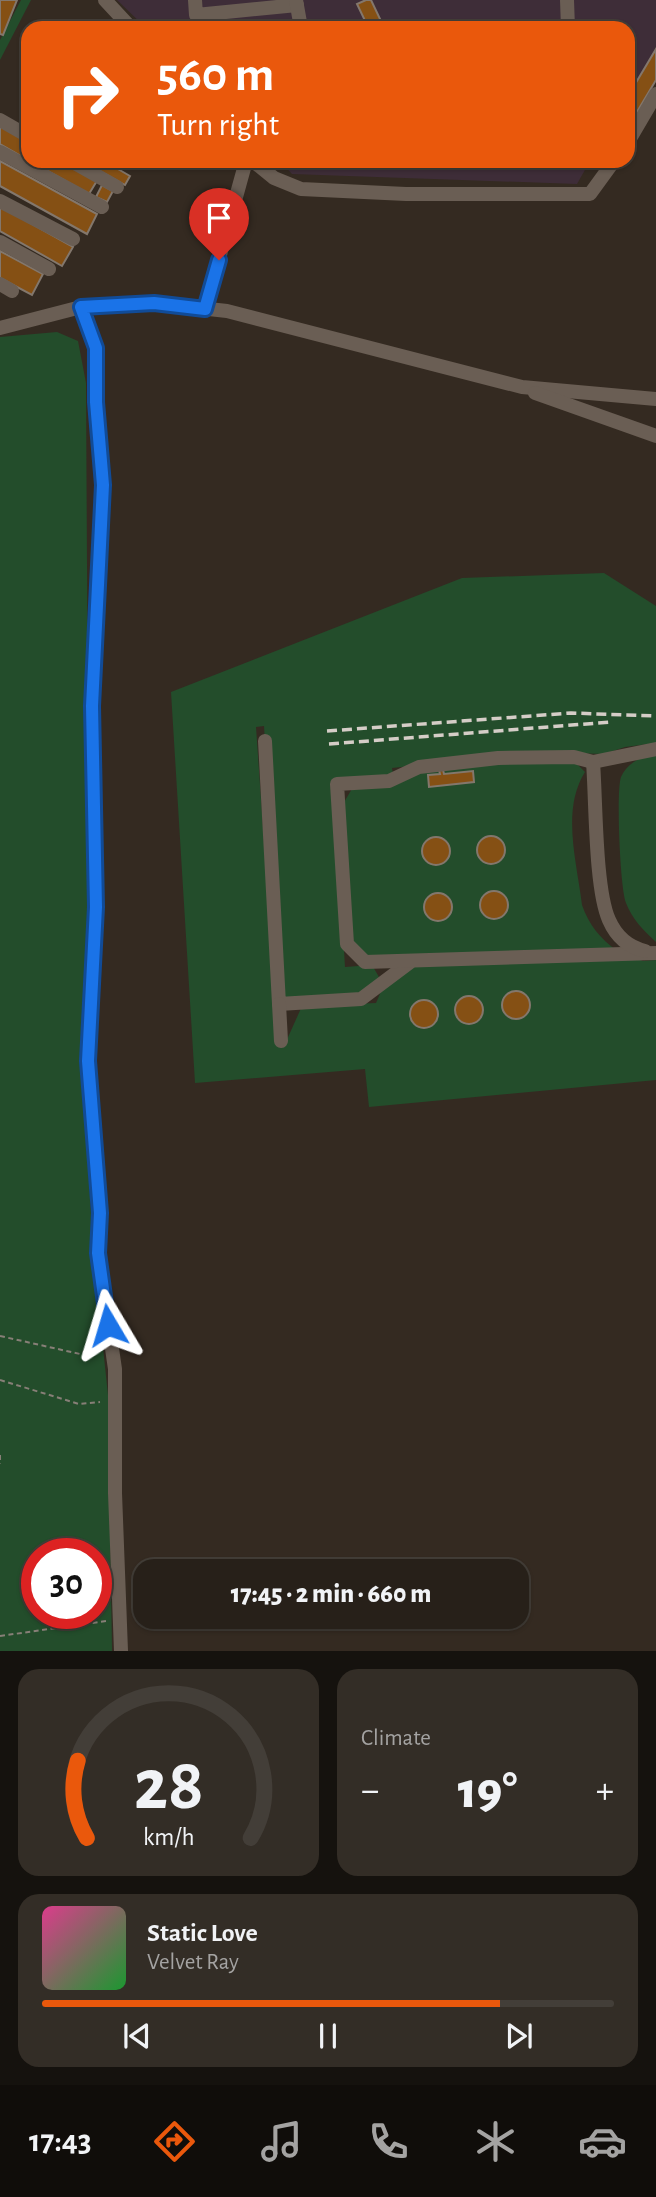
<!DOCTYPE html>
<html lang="en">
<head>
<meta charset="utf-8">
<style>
  :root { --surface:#272019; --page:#332d26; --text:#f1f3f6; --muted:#a4a3a2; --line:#433e38; --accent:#ea580c }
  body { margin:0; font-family:"Alegreya Sans",sans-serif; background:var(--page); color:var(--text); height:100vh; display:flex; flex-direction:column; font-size:26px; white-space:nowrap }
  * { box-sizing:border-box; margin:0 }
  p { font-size:23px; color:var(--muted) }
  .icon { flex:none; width:38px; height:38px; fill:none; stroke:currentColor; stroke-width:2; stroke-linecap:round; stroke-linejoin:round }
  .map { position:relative; height:1651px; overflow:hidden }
  .side { display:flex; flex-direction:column; gap:18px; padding:18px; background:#15120e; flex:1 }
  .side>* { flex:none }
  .hud { position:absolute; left:21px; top:21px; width:614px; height:147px; border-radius:21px; box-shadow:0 2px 5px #0004,0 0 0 2px var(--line); background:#ea580c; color:#fff; overflow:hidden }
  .speed { position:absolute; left:21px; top:1538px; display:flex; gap:14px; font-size:35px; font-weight:700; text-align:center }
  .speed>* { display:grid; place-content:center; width:91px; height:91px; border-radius:50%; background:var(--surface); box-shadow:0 2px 5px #0004,0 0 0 2px var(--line); line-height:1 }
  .speed .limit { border:10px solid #d22; background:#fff; color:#111 }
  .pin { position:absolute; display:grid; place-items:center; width:60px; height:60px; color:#fff; margin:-72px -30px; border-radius:50% 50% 50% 0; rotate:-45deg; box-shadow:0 0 7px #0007 }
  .pin .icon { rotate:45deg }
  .me { position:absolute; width:77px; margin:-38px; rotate:353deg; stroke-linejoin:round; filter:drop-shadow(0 0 5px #0008) }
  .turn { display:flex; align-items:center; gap:24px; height:147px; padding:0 21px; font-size:32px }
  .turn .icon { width:91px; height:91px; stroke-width:2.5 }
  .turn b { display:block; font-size:49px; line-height:60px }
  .big { font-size:52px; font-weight:800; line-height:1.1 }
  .side .card { flex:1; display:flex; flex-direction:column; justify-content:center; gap:10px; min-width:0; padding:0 24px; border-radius:21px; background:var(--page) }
  .side .dial { align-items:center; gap:0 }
  .dial svg { height:182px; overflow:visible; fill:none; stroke:var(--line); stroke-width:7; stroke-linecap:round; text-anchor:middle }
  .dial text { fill:var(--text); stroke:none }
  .song { display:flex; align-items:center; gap:21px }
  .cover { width:84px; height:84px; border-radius:10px; background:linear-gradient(135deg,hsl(330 70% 55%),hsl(130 70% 35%)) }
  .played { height:7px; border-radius:4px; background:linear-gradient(90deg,var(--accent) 80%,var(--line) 80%) }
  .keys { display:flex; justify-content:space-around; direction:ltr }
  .heat { display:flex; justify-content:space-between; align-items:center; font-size:38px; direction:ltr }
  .side .tiles { flex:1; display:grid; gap:18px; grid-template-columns:1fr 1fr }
  .card:last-child { grid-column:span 2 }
  .trip { position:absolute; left:133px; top:1559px; width:396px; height:70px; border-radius:21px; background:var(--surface); box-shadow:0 2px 5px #0004,0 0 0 2px var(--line); font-weight:800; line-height:70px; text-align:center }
  .tab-bar { display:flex; height:112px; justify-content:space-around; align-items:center; background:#100d0a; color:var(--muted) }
  .tab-bar .icon { width:49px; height:49px }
  .tab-bar .on { color:var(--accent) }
  .tab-bar b { font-size:32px; color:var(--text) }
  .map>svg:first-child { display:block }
</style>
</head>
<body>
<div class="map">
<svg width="656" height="1651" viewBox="0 0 656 1651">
  <rect width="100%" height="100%" fill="#342a21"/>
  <g fill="#3e2d38">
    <polygon points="117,0 656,0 656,49 628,96 628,28 146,28"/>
    <polygon points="280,161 590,161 577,184 292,174"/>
  </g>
  <g fill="#234d2b" fill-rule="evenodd">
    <polygon points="21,0 31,0 0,60 0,40"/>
    <path d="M57,332L78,341L86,383L89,926L82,1066L94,1262L108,1395L112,1651H0V337ZM37,1554H96V1614H37Z"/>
    <path d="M604,573L656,606V743L625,747L604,754L541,752L392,768L393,775L334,781L345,967L372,965L379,977L361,995L281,1000L264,726L256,727L278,1044H285L302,1006L376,1003L382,989L411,965L631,957L643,961L656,960V1080L369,1107L365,1069L195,1083L171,692L462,578ZM520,992L528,998L529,1010L522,1017L513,1018L503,1010V1000L510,993ZM470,996L480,1003L482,1012L477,1021L468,1024L459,1019L455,1008L460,999ZM425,1001L435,1007L437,1016L432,1025L423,1028L414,1023L411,1012L416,1003Z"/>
    <path d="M656,753V942C644,931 632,919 626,903C620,888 616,791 621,777C627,763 642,756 656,753Z"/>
    <path d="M499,763L577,764L585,772C561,810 577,862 582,905C589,925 600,938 617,951L372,960L350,941L343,804L353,787L424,770ZM439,770L444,774L473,771L474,782L429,786L428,775L440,774ZM487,837L497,838L505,847L503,857L495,863L485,862L478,853L480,843ZM432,838L442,839L449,848L448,858L440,864L430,863L423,854L424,844ZM492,891L502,894L507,905L504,914L495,918L484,914L480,905L484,896ZM434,894L446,896L451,905L450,914L442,920L430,918L425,910L426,900Z"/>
  </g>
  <g fill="#855014" stroke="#83776c" stroke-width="2">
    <polygon points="0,0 17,0 3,35 0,34"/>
    <polygon points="366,0 371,0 381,21 368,27 357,4"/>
    <polygon points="656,49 656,80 628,127 628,96"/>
    <polygon points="0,124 28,139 28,160 0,144"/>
    <polygon points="0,161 97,214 87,234 0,186"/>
    <polygon points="30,161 67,161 98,179 89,194"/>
    <polygon points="82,161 104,161 130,176 125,185"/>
    <polygon points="102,185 113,191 107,202 96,197"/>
    <polygon points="0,206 73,247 62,266 0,231"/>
    <polygon points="0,251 43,274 32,295 0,278"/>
    <polygon points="439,770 443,770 444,774 473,771 474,782 429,787 428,775 440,774"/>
    <circle cx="491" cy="850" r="14"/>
    <circle cx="436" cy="851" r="14"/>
    <circle cx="494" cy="905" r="14"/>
    <circle cx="438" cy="907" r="14"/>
    <circle cx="516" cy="1005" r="14"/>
    <circle cx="469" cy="1010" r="14"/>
    <circle cx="424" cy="1014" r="14"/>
  </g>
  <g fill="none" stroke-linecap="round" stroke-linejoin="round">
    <g stroke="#877f77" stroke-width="2" stroke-dasharray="5 3.5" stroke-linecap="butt">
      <polyline points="0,1336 80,1354 96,1345"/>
      <polyline points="0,1380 79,1404 100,1402"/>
      <polyline points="0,1455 0,1464"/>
      <polyline points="0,1636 106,1621"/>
    </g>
    <g stroke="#6a5e54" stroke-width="14">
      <polyline points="105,0 131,28"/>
      <polyline points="195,0 196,15 297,5"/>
      <polyline points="296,0 301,28"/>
      <polyline points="567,0 568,28"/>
      <polyline points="0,120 28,136"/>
      <polyline points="628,142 656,94"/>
      <polyline points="0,152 102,207"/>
      <polyline points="71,161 117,187"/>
      <polyline points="253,161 274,178 301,189 406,194 590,194 614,161"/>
      <polyline points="0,201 73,239"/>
      <polyline points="0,242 49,269"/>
      <polyline points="0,284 12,291"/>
      <polyline points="81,307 96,348 96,402 103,485 92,706 96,907 87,1061 100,1213 98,1253 115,1369 115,1493 121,1651"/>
      <polyline points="205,309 246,161"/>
      <polyline points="0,328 81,307 154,303 227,311 522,387 656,399"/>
      <polyline points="535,393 656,436"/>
      <polyline points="265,741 279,1004 361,999 409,963"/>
      <polyline points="656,749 593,762 574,757 498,758 419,767 389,781 337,784 347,944 365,962 656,953"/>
      <path d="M593,762C596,801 595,889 609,920C616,936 628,947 645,951"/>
      <polyline points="279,1004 281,1041"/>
    </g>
    <g stroke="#d5cdc7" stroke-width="3.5" stroke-dasharray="10 5" stroke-linecap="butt">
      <polyline points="327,731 571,713 656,716"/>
      <polyline points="329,744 611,722"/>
    </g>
  </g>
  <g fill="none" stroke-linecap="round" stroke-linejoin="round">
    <g stroke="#114b97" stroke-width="18">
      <polyline id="route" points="108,1325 98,1253 100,1213 88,1061 96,907 92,706 103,485 96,402 96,348 81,307 154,303 205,309 219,260"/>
    </g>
    <use href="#route" stroke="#1a73e8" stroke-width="12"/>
  </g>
</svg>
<div class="speed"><div class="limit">30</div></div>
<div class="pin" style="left:219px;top:260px;background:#d93025"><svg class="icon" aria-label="arrive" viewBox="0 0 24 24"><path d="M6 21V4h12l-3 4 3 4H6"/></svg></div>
<svg class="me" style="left:108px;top:1325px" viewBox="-20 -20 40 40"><path d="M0-17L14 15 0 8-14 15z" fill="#1a73e8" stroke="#fff" stroke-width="4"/></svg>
<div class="trip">17:45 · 2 min · 660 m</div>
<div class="hud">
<div class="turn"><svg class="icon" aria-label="right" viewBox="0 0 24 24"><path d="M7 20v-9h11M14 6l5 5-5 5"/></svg><div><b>560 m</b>Turn right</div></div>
</div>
</div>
<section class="side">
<div class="tiles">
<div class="card dial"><svg viewBox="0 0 100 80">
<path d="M14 69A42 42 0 1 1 86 69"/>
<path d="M14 69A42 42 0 0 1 10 35" stroke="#ea580c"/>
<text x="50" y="56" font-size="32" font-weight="700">28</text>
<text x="50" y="72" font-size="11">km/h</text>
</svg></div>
<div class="card"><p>Climate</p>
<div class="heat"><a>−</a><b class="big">19°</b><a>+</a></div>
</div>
<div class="card">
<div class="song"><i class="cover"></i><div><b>Static Love</b><p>Velvet Ray</p></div></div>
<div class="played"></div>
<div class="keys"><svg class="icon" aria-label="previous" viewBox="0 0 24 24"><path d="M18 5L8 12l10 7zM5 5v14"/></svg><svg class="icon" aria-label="pause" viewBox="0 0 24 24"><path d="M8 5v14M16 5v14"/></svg><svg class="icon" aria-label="next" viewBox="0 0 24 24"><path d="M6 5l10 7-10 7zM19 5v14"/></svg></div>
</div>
</div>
</section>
<nav class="tab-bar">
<b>17:43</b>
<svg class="icon on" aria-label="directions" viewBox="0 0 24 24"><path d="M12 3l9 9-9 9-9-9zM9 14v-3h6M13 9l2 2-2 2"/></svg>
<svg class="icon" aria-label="music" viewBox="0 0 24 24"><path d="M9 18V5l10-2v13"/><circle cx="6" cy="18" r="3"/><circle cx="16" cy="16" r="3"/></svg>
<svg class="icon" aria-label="phone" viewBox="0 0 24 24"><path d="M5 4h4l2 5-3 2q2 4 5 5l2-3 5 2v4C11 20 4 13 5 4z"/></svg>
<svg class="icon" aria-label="climate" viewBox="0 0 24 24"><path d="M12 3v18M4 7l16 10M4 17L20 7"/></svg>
<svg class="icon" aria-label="car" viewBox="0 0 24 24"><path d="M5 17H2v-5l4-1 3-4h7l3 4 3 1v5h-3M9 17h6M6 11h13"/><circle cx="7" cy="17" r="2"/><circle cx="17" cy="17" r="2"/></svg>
</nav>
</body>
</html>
